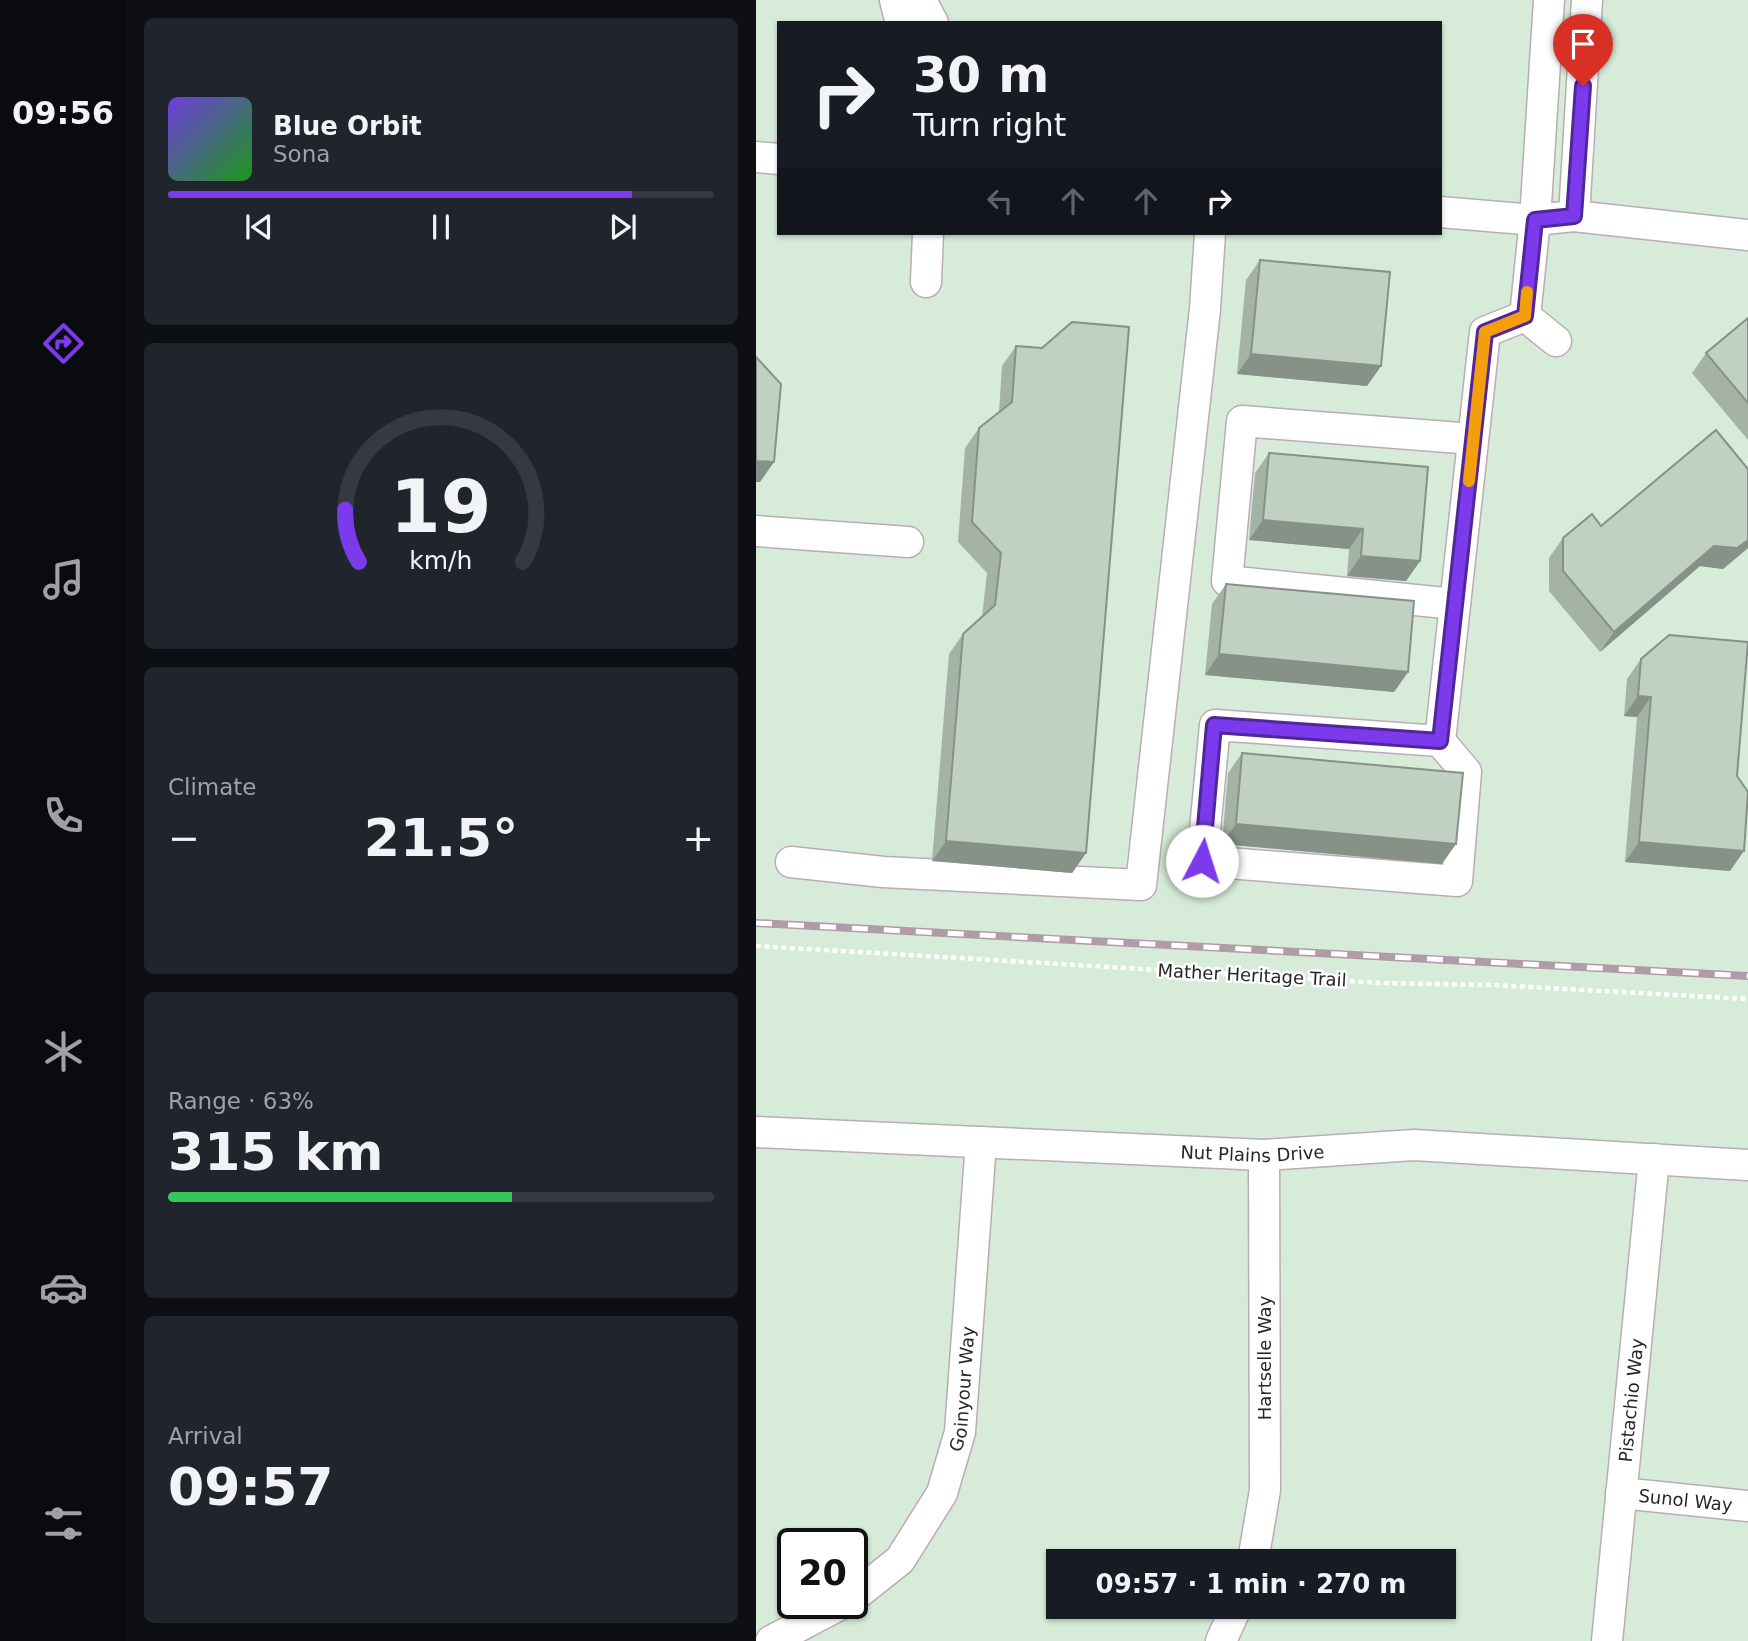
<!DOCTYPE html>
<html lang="en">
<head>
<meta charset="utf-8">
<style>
  :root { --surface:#171b24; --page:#20242c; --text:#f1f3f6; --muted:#9ea1a6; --line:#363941; --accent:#7c3aed }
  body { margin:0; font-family:"DejaVu Sans",sans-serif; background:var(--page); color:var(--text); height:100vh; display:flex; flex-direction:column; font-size:26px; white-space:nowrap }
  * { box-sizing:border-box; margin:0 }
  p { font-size:23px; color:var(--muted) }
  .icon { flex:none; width:38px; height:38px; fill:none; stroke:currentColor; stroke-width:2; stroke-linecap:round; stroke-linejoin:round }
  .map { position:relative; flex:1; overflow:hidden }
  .details { display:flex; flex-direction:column; gap:18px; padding:18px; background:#0d0f14; width:630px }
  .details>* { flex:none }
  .hud { position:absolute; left:21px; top:21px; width:665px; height:214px; border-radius:0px; box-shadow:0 2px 5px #0004; background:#171b24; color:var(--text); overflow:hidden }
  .speed { position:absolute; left:21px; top:1528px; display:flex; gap:14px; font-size:35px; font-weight:700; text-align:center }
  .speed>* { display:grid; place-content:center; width:91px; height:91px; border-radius:50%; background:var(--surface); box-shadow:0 2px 5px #0004; line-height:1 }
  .speed .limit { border:4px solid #111; border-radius:10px; background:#fff; color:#111 }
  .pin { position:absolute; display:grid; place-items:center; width:60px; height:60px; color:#fff; margin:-72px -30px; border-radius:50% 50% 50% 0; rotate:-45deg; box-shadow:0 0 7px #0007 }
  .pin .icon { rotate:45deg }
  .me { position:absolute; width:77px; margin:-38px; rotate:5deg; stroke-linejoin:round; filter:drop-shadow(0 0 5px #0008) }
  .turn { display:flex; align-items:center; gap:24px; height:147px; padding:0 21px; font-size:32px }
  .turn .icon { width:91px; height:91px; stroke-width:2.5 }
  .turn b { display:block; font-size:49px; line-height:60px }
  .lanes { display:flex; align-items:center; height:66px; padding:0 21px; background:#0003; justify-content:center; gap:35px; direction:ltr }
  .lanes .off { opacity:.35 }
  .big { font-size:52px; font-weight:700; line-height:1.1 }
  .details .card { flex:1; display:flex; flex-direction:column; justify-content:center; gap:10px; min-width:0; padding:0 24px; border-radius:10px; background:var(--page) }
  .details .dial { align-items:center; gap:0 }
  .dial svg { height:182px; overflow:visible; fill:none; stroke:var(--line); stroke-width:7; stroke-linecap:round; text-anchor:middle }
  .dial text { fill:var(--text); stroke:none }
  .song { display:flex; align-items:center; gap:21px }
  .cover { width:84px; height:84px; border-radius:10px; background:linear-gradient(135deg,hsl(260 70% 55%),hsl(120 70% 35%)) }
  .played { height:7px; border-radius:4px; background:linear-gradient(90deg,var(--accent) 85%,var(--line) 85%) }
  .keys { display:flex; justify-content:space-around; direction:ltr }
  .heat { display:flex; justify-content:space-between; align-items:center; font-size:38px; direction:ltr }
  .charge { height:10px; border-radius:5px; background:linear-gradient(90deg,#34c759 63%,var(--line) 0) }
  .trip { position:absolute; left:290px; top:1549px; width:410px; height:70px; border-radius:0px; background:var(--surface); box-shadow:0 2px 5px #0004; font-weight:700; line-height:70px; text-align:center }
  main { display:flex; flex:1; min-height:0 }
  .dock { display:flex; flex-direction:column; width:126px; justify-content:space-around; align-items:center; background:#090b0e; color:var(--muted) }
  .dock .icon { width:49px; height:49px }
  .dock .selected { color:var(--accent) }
  .dock b { font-size:32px; color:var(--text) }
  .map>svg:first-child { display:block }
</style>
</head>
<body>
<main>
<nav class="dock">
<b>09:56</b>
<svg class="icon selected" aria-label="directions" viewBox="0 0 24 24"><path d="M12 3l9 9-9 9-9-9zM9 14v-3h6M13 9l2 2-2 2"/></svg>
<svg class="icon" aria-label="music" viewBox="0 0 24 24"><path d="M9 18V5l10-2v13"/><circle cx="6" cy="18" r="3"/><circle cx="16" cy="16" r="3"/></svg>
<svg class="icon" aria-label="phone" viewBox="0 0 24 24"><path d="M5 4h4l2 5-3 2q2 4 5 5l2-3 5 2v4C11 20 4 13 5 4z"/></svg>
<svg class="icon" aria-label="climate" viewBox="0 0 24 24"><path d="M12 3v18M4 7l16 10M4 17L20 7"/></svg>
<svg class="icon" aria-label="car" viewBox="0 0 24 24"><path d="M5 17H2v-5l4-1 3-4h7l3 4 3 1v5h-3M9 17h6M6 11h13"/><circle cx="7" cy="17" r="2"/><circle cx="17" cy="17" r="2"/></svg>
<svg class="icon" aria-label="filters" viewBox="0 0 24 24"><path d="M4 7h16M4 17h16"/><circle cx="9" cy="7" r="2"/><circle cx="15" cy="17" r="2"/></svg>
</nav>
<section class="details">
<div class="card">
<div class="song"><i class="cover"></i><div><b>Blue Orbit</b><p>Sona</p></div></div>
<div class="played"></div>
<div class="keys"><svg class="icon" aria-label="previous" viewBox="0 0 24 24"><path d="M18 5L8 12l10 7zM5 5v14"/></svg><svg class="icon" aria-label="pause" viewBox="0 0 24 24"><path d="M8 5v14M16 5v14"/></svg><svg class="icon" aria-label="next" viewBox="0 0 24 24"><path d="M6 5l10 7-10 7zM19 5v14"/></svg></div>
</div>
<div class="card dial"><svg viewBox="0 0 100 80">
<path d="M14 69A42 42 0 1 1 86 69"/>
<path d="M14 69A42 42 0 0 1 8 46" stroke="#7c3aed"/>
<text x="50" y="56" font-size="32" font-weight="700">19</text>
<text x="50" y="72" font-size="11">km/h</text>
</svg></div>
<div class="card"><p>Climate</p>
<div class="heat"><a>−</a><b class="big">21.5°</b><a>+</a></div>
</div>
<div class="card"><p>Range · 63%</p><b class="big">315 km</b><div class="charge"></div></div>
<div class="card"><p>Arrival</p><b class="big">09:57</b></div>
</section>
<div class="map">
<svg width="992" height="1641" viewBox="0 0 992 1641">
  <rect width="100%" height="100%" fill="#d6ebd8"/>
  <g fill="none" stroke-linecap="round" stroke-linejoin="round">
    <g stroke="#bcabb6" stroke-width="33">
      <g id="minor">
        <polyline points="139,0 145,23"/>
        <polyline points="160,0 167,4 177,23"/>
        <polyline points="0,157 23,159"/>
        <polyline points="684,212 779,220 818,216 992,235"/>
        <polyline points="818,216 831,0"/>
        <polyline points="170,282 172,233"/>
        <polyline points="769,316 779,220 793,0"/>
        <polyline points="769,316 800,341"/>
        <polyline points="0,531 152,542"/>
        <polyline points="699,604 471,581 486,421 717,439"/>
        <polyline points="684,741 459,725 446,861 701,881 710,772 684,741 729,332 769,316"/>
        <polyline points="35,862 127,872 385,885 449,309 454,233"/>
        <path id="s1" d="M0,1132L508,1155L658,1145L992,1165"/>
        <path id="s2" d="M865,1493L992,1506"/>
        <polyline points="497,1561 509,1490 508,1155"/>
        <path id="s3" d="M96,1598L144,1560L186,1493L204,1432L225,1142"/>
        <polyline points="15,1641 87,1603"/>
        <polyline points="465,1641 481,1606"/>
        <path id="s4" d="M851,1641L898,1159"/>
      </g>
    </g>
    <polyline stroke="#fff" stroke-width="4.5" stroke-dasharray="5 3.5" stroke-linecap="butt" points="0,946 624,983 738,985 992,999"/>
    <use href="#minor" stroke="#fff" stroke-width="30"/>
    <g stroke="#b39aa9" stroke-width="8">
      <polyline id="rail" points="0,923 992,976"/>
    </g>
    <use href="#rail" stroke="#fff" stroke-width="5" stroke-dasharray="16" stroke-linecap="butt"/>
  </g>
  <g fill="#a5b3a7">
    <polygon points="504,260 625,366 611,386 481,374 490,280"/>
    <polygon points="992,318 992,440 936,373 950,353"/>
    <polygon points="260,346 330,853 316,873 176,861 193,654 207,634 226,617 231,573 202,542 209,448 223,428 243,412 246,366"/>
    <polygon points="513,453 664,561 650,581 591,576 593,549 493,540 499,473"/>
    <polygon points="992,469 992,548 967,569 944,566 844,652 793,591 793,558 807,538 845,526"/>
    <polygon points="470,584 652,672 638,692 449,675 456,604"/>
    <polygon points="885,659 981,776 974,871 869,862 881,717 868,716 871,679"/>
    <polygon points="486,753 686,864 466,844 472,773"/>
  </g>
  <g fill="#869288">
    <polygon points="495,354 625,366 611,386 481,374"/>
    <polygon points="0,461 18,462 4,482 0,482"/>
    <polygon points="507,520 607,529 593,549 493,540"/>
    <polygon points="992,540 992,548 967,569 944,566 844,652 858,632 958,546"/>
    <polygon points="605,556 664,561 650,581 591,576"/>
    <polygon points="463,654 652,672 638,692 449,675"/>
    <polygon points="882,696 895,697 881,717 868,716"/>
    <polygon points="480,824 700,844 686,864 466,844"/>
    <polygon points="190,841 330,853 316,873 176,861"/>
    <polygon points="883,842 988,851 974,871 869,862"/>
  </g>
  <g fill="#c0d0c2" stroke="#869288" stroke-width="2">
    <polygon points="504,260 634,272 625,366 495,354"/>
    <polygon points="992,318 992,403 950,353"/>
    <polygon points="316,322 373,327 330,853 190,841 207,634 239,605 245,553 216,522 223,428 256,402 260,346 286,348"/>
    <polygon points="0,357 25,384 18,462 0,461"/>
    <polygon points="960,430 992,469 992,540 981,548 958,546 858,632 807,571 807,538 836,514 845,526"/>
    <polygon points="513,453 672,467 664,561 605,556 607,529 507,520"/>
    <polygon points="470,584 658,601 652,672 463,654"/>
    <polygon points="913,635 992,642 981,776 992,792 988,851 883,842 895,697 882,696 885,659"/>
    <polygon points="486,753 707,773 700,844 480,824"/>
  </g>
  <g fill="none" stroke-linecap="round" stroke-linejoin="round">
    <g stroke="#51269a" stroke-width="18">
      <polyline id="route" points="446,861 458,725 684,741 729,332 769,316 779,220 818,216 827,86"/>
    </g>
    <use href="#route" stroke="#7c3aed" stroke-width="12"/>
    <polyline stroke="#f59e0b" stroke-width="12" points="713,481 729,332 769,316 771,292"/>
  </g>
  <g text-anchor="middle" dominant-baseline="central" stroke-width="5" stroke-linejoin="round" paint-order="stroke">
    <g font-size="18" fill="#272727" stroke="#fff">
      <text transform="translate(496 975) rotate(3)">Mather Heritage Trail</text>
      <text stroke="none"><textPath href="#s1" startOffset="497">Nut Plains Drive</textPath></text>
      <text transform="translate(508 1358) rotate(-90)">Hartselle Way</text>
      <text stroke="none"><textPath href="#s3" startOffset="247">Goinyour Way</textPath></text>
      <text stroke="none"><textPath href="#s4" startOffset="242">Pistachio Way</textPath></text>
      <text stroke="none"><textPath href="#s2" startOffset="65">Sunol Way</textPath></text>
    </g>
  </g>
</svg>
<div class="speed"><div class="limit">20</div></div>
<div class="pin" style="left:827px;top:86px;background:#d93025"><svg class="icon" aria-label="arrive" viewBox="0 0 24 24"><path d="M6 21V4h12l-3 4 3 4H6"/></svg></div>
<svg class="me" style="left:446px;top:861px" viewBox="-20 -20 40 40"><circle r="19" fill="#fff"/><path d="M0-13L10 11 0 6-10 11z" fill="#7c3aed"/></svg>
<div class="trip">09:57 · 1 min · 270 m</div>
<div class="hud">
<div class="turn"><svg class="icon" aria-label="right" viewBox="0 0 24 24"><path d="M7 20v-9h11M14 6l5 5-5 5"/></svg><div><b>30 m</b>Turn right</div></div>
<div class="lanes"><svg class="icon off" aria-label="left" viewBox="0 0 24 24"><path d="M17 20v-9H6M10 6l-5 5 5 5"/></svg><svg class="icon off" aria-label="ahead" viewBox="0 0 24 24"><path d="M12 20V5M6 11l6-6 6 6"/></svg><svg class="icon off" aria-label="ahead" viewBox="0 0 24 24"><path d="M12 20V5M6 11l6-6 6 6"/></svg><svg class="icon" aria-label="right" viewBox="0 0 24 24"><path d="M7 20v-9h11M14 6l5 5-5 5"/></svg></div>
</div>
</div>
</main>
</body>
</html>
